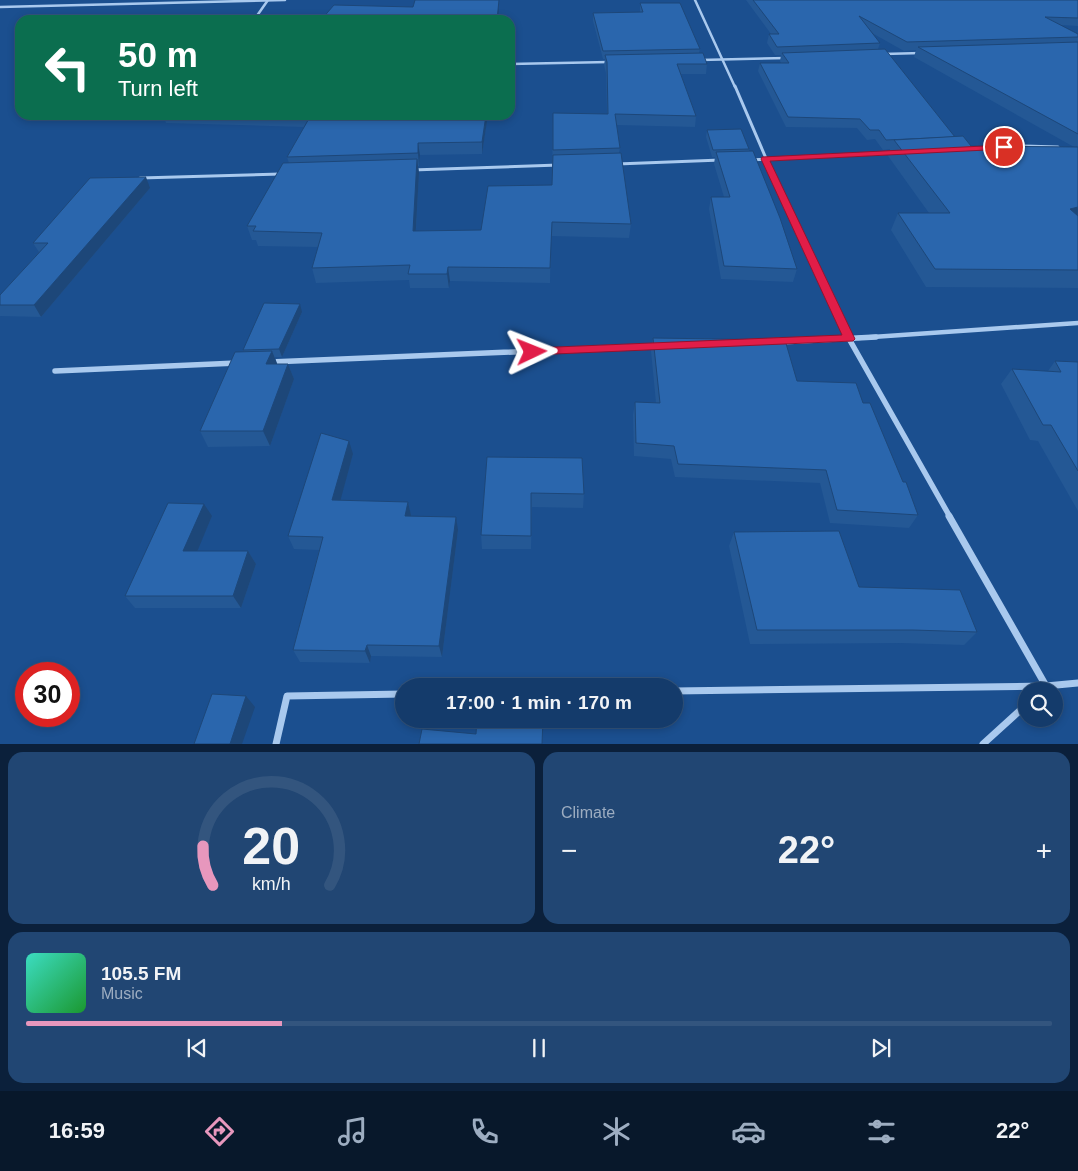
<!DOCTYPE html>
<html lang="en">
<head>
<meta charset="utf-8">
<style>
  :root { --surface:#143b6b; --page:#214673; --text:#f1f3f6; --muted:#9dadc1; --line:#33557e; --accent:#e797bd }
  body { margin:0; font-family:Helvetica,sans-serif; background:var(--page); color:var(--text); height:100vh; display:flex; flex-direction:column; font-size:19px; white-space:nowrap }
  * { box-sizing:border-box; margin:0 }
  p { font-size:16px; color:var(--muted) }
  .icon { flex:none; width:28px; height:28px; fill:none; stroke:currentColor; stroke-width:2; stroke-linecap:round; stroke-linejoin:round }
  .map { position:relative; height:744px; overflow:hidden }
  .sheet { display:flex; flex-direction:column; gap:8px; padding:8px; background:#0b203b; flex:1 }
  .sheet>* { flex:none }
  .top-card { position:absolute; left:15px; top:15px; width:500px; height:105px; border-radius:15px; box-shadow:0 2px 8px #0003,0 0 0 1px var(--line); background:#0b6e4f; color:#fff; overflow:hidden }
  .controls { position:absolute; left:1018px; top:682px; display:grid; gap:10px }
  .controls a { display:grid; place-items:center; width:45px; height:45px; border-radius:50%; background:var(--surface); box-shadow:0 2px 8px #0003,0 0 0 1px var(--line); font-size:25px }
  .speed { position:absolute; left:15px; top:662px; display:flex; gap:10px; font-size:25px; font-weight:700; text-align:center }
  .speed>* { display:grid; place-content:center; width:65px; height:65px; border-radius:50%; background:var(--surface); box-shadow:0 2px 8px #0003,0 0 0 1px var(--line); line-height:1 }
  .speed .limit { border:8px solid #d22; background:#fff; color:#111 }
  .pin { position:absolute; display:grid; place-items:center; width:42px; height:42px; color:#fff; margin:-21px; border:2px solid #fff; border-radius:50%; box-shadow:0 1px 5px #0007 }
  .me { position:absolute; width:55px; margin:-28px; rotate:88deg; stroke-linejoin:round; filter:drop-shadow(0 0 4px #0008) }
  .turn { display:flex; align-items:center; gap:18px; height:105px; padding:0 20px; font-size:22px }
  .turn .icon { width:65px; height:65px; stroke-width:2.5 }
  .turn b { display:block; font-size:35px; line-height:42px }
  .big { font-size:38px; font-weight:800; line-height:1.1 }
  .sheet .widget { flex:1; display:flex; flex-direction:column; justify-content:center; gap:8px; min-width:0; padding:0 18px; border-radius:15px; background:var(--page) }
  .sheet .dial { align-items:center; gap:0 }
  .dial svg { height:130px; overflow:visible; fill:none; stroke:var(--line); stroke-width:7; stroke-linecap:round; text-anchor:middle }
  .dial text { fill:var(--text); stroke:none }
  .song { display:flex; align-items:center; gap:15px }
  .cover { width:60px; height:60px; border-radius:8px; background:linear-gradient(135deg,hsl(170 70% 55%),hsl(130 70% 35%)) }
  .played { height:5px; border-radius:2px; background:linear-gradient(90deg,var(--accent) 25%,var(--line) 25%) }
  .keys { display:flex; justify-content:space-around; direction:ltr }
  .heat { display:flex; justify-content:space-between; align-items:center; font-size:28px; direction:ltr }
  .sheet .tiles { flex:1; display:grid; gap:8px; grid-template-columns:1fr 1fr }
  .widget:last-child { grid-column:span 2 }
  .trip { position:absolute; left:395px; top:678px; width:288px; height:50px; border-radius:25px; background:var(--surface); box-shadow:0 2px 8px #0003,0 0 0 1px var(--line); font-weight:800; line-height:50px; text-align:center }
  .dock { display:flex; height:80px; justify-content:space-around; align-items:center; background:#08182b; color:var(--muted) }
  .dock .icon { width:35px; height:35px }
  .dock .current { color:var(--accent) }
  .dock b { font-size:22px; color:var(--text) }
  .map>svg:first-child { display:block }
</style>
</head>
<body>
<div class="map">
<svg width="1078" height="744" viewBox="0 0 1078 744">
  <rect width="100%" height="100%" fill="#1b4f8f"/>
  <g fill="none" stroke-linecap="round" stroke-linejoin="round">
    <g stroke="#a9c9ee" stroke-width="2.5">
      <polyline points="695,0 735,87"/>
      <polyline points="0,7 285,0"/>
      <polyline points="254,20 268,0"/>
      <polyline points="883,54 922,53"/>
      <polyline points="700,60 787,58"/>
      <polyline points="510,64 609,62"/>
    </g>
    <g stroke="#a9c9ee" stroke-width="3">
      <polyline points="735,86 783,198"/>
      <polyline points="1024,146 1058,147"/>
      <polyline points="750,160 894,153"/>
      <polyline points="617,164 721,160"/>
      <polyline points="412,170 559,165"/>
      <polyline points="140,178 281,174"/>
    </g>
    <g stroke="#a9c9ee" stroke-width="4.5">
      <polyline points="783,197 849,338"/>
      <polyline points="858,338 1078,323"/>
    </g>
    <g stroke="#a9c9ee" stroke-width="5.5">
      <polyline points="848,337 950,517"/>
      <polyline points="780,342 876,337"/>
      <polyline points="270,362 656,346"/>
      <polyline points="55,371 237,363"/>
    </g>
    <g stroke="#a9c9ee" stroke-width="7">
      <polyline points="949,516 1046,686 1041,691"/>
      <polyline points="674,691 1046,686 1078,683"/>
      <polyline points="276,744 287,696 404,694"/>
      <polyline points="983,744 1026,705"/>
    </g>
  </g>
  <g fill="#245895" fill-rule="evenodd">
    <path d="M746,0H1078V26L1061,25L1078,34V288L926,287L891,230L898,213H929L888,156L890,149L883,150L875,139L867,140L857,128L786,127L758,71L760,63H781L780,61L781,55H775L767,43L769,34H771ZM872,33L904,51L916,50L914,57L1074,147L971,146L955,137L878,49L880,43Z"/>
    <polygon points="640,3 700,49 699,53 707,64 706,74 681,74 696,116 695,127 617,125 620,148 619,153 631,224 629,238 551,236 550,283 450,281 449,288 410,288 409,280 316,283 312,268 318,247 258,246 256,240 252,240 247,226 289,163 287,157 304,127 166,123 163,115 488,115 482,154 420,155 419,166 418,166 419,173 416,231 481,230 552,185 553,113 607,114 606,73 604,65 605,59 603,59 593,21 593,13 640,12"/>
    <polygon points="707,130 749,149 749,151 797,269 793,282 721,279 709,209 711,197 724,197 714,164 715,157 712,157 706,137"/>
    <polygon points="150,188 41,317 0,316 0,295 39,252 33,243"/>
    <polygon points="302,312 282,357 275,357 277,364 288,364 294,379 270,446 208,447 200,431 244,352 243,350"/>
    <polygon points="653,338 797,381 863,403 903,482 918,515 909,528 830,523 820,483 675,477 671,459 634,456 633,415 635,402 656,403 651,351"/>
    <polygon points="1055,361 1078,362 1078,511 1038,441 1030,440 1001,384 1012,369 1048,371"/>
    <polygon points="353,454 340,500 408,502 411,516 458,530 442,657 371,656 370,663 300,662 293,650 319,550 294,549 288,536"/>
    <polygon points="487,457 584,494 583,508 532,507 531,549 482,549 481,535"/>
    <polygon points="212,516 197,551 248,551 256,564 241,608 135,608 125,596"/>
    <polygon points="734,532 859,587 977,632 964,645 901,643 750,644 729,546"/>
  </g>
  <g fill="#1d4779">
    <polygon points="499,0 498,20 497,20"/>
    <polygon points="486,115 488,115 482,154 482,142"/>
    <polygon points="418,143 420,155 419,166 418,153"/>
    <polygon points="417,159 419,173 415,245 413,231"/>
    <polygon points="146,177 150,188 41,317 34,305"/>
    <polygon points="1078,207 1078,221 1070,209"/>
    <polygon points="448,267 450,281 449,288 447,274"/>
    <polygon points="300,304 302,312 282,357 279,349"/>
    <polygon points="272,351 278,366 266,364"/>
    <polygon points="288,364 294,379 270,446 263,431"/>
    <polygon points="349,441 353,454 337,513 332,500"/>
    <polygon points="408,502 411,515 409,529 405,516"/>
    <polygon points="204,504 212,516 192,564 183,551"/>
    <polygon points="456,517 458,530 442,657 439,646"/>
    <polygon points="248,551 256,564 241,608 233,596"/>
    <polygon points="367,645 371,656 370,663 365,651"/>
    <polygon points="246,696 255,707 242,744 230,744"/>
  </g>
  <g fill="#2a66ad" stroke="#1d4779">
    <polygon points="415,0 499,0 497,20 321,20 334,5 413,7"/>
    <polygon points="753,0 1078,0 1078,18 1045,17 1078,34 1078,37 907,42 859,16 880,43 777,47 769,34 779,34"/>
    <polygon points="640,3 680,3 700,49 603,51 593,13 643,12"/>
    <polygon points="1078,42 1078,134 918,47"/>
    <polygon points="885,49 955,137 886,140 879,130 870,130 860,119 788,117 760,63 789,63 782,53"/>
    <polygon points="703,53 707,64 677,64 696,116 615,114 620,148 553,150 553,113 608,114 607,62 605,55"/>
    <polygon points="311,115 486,115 482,142 418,143 418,153 287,157"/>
    <polygon points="741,129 749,149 713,150 707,130"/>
    <polygon points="963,136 971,146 1078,147 1078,207 1070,209 1078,216 1078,270 935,269 898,213 950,213 894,140"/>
    <polygon points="753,151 780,218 797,269 724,266 711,197 730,197 716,152"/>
    <polygon points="621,153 631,224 552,222 550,268 448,267 447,274 408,274 410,265 312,268 322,233 253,231 256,226 247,226 283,163 417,159 413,231 481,230 488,186 552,185 553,155"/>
    <polygon points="146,177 34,305 0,305 0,295 48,243 33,243 90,178"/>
    <polygon points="264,303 300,304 279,349 243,350"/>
    <polygon points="653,338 785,340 797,381 856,383 863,403 870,403 903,482 906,482 918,515 837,510 826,470 678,464 674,446 636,443 635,402 660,403"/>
    <polygon points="272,351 266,364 288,364 263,431 200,431 235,352"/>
    <polygon points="1055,361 1078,362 1078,471 1051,425 1043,425 1012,369 1061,372"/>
    <polygon points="321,433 349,441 332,500 408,502 405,516 456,517 439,646 367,645 365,651 293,650 323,537 288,536"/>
    <polygon points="487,457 582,458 584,494 531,493 531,536 481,535"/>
    <polygon points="168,503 204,504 183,551 248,551 233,596 125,596"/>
    <polygon points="839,531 859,587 960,590 977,632 913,630 757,630 734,532"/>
    <polygon points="212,694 246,696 230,744 194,744"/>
    <polygon points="477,719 543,719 542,744 419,744 422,729 476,734"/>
  </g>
  <polygon fill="#e11d48" stroke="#92132f" points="1004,145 1006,146 1006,149 770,161 855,339 853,341 532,355 526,352 532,348 842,335 761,159 762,157"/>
</svg>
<div class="controls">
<a><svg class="icon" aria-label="search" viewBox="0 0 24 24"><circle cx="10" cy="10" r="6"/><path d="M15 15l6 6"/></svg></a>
</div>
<div class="speed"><div class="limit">30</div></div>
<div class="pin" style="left:1004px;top:147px;background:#d93025"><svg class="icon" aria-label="arrive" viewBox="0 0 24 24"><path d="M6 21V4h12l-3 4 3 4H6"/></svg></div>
<svg class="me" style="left:532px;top:352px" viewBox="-20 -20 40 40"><path d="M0-17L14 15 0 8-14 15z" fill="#e11d48" stroke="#fff" stroke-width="4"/></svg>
<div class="trip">17:00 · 1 min · 170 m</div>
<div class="top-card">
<div class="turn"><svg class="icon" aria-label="left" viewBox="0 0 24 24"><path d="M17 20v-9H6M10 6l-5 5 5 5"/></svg><div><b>50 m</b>Turn left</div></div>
</div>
</div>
<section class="sheet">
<div class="tiles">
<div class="widget dial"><svg viewBox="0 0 100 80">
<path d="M14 69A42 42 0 1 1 86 69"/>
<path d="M14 69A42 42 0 0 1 8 45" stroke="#e797bd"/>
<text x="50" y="56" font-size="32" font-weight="700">20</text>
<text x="50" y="72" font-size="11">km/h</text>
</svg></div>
<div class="widget"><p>Climate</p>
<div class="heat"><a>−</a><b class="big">22°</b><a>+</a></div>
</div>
<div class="widget">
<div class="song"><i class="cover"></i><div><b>105.5 FM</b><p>Music</p></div></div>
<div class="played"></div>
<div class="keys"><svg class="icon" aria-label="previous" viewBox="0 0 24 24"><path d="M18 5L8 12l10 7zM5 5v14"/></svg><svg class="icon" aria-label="pause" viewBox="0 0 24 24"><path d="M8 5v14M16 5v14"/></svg><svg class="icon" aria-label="next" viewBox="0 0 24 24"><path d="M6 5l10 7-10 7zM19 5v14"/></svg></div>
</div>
</div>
</section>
<nav class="dock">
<b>16:59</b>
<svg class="icon current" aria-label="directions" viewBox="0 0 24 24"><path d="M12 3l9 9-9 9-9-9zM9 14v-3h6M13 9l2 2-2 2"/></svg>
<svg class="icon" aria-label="music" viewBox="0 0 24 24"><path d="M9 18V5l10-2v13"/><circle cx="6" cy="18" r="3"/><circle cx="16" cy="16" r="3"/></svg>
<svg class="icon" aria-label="phone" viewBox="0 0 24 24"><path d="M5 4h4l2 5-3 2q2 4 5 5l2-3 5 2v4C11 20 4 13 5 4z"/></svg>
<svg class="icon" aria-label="climate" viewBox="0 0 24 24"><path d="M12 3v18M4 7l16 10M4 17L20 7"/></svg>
<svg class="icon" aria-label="car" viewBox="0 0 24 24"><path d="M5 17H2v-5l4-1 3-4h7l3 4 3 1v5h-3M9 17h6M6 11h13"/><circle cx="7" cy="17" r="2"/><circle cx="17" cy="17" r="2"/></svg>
<svg class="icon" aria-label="filters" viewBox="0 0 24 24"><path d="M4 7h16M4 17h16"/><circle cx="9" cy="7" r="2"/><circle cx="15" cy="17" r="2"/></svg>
<b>22°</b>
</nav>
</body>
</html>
